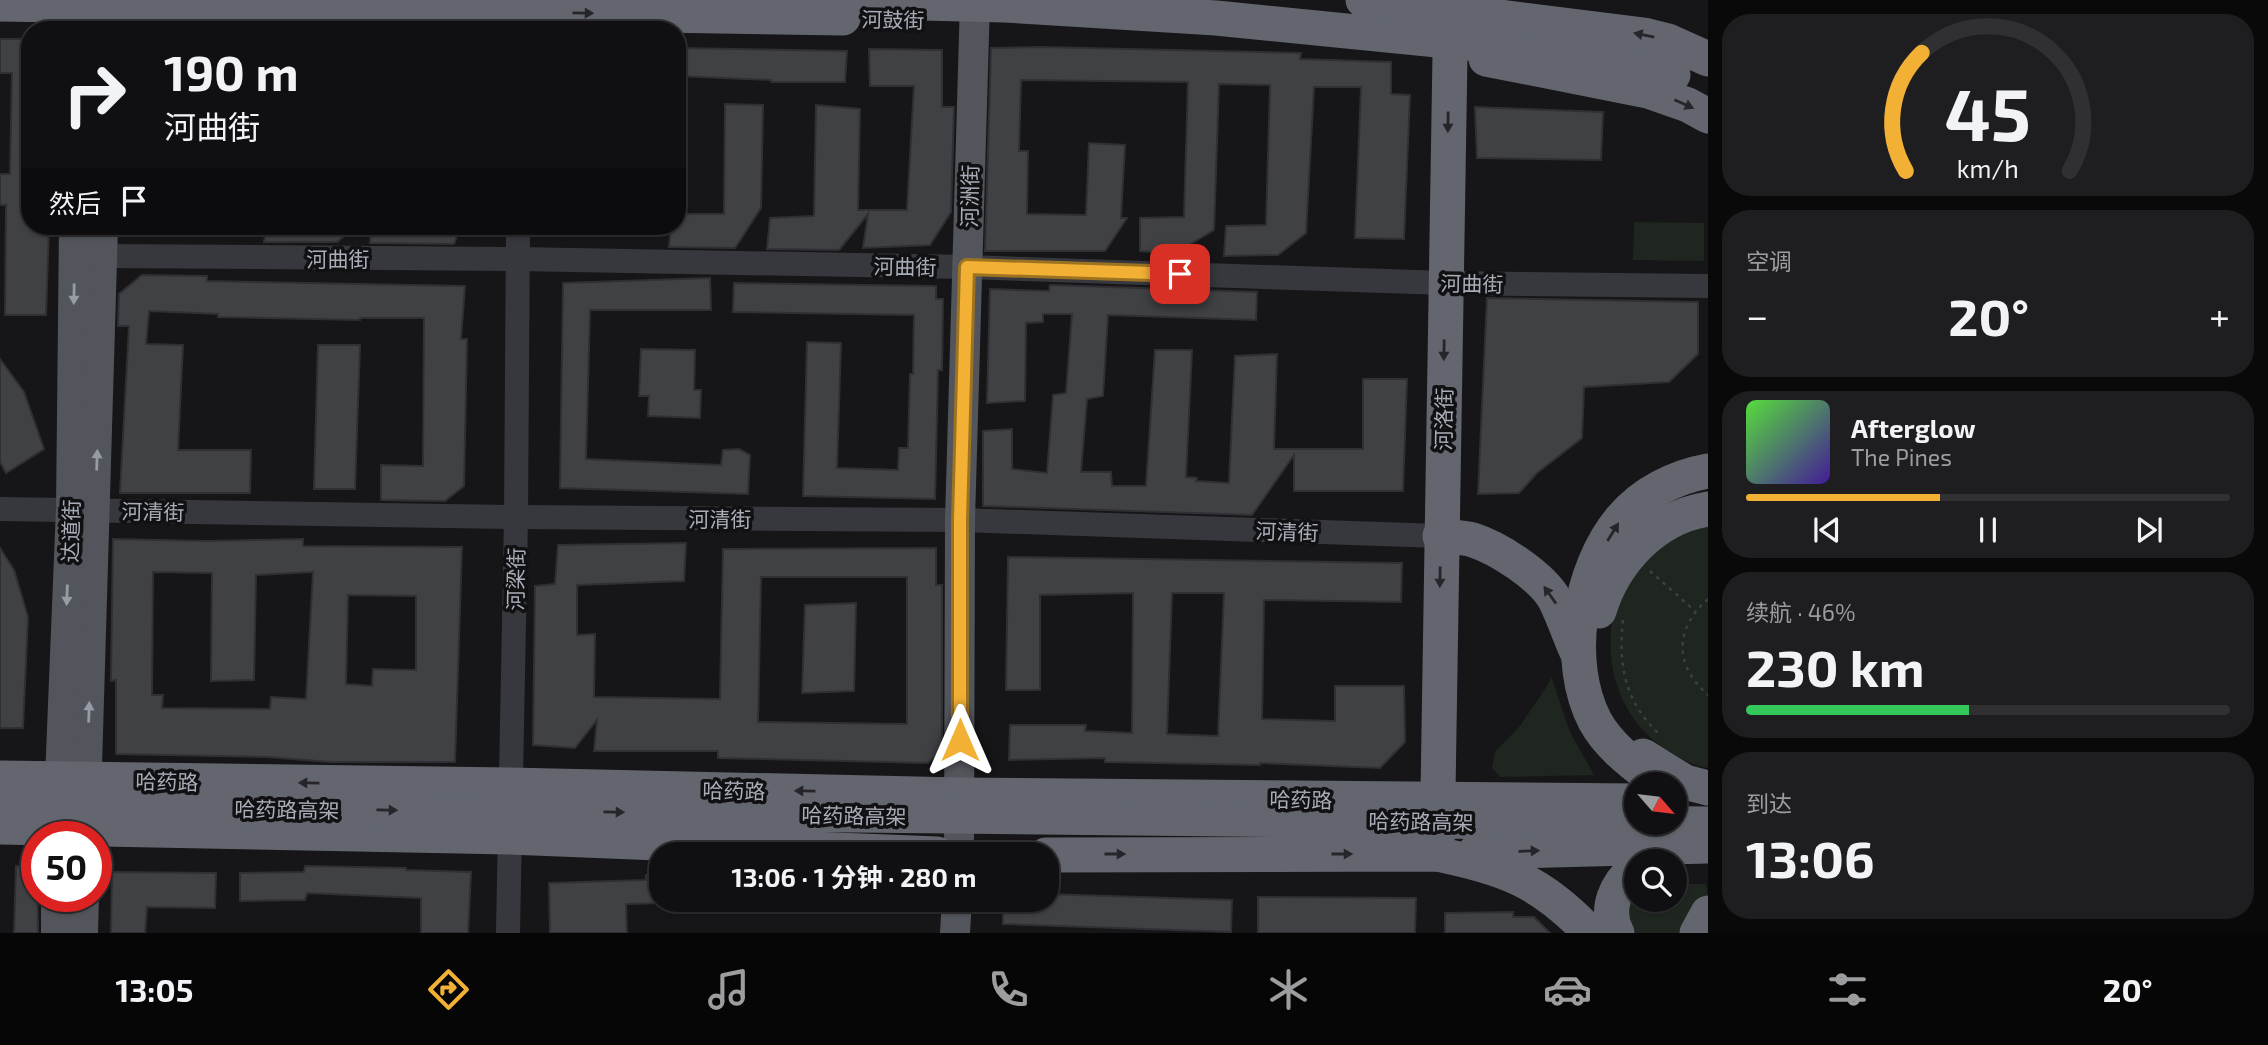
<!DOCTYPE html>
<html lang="zh">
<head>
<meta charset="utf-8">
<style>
  :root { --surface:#101012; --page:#1e1e20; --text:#f1f3f6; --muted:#9c9d9f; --line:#303032; --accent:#f2b134 }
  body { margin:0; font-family:"Exo 2","Noto Sans SC",sans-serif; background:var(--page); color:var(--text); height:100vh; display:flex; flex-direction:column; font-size:26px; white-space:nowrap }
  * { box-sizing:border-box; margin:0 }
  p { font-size:23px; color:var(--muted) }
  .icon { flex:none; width:38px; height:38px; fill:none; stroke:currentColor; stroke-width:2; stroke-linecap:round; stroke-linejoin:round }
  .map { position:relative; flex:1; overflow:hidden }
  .side { display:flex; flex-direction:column; gap:14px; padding:14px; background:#09090a; width:560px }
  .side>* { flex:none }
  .hud { position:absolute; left:21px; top:21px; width:665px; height:214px; border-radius:28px; box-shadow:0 2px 5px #0004,0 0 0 2px var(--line); background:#101012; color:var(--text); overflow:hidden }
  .needle { width:46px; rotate:118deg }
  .fabs { position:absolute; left:1624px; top:772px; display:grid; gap:14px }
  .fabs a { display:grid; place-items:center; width:63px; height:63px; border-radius:50%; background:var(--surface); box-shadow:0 2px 5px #0004,0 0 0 2px var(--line); font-size:35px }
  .speed { position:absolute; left:21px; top:821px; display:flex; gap:14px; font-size:35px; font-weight:700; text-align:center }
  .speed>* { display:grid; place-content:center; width:91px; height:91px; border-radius:50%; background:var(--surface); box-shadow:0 2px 5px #0004,0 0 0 2px var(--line); line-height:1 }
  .speed .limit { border:10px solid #d22; background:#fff; color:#111 }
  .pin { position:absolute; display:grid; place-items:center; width:60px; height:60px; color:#fff; margin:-30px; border-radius:14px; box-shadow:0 4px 10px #0006 }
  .me { position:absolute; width:77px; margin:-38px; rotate:0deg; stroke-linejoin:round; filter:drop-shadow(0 0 5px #0008) }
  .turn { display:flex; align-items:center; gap:24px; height:147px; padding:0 28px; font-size:32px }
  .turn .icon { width:91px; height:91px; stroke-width:2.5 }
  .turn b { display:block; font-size:49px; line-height:60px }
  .then { display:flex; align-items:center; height:66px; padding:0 28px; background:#0003; gap:14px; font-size:26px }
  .big { font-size:52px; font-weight:700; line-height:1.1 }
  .side .card { flex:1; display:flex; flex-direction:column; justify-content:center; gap:10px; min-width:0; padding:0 24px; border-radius:28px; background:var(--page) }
  .side .dial { align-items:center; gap:0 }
  .dial svg { height:182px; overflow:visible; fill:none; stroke:var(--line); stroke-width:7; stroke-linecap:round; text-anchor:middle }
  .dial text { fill:var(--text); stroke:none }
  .song { display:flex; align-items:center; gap:21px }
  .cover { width:84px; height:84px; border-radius:10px; background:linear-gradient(135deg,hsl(110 70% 55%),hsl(260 70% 35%)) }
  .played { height:7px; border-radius:4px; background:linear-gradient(90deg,var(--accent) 40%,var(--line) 40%) }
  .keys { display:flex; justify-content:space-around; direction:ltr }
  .heat { display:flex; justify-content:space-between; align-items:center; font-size:38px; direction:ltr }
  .charge { height:10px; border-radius:5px; background:linear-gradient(90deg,#34c759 46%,var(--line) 0) }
  .trip { position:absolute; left:649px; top:842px; width:410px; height:70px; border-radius:28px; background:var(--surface); box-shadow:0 2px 5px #0004,0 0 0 2px var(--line); font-weight:700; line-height:70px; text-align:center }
  .tab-bar { display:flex; height:112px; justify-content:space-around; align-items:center; background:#060607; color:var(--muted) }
  .tab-bar .icon { width:49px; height:49px }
  .tab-bar .current { color:var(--accent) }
  .tab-bar b { font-size:32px; color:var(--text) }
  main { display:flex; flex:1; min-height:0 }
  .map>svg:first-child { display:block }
</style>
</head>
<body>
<main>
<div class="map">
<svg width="1708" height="933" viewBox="0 0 1708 933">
  <rect width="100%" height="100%" fill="#161618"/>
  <g fill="#1e261f">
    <polygon points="1634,222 1704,223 1704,261 1633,260"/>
    <path d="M1708,521V768C1695,766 1685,761 1674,754C1605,718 1590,620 1640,561C1658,540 1683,530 1708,521Z"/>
    <polygon points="1551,676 1570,732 1594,775 1500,777 1492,768 1495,752 1520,726 1549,683"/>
    <path d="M1675,884H1706L1708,895L1685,933H1630C1625,918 1626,904 1636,890V900H1675Z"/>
  </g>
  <g fill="#404145" stroke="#303034" stroke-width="2" fill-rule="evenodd">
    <polygon points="0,39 30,39 30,226 49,226 46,315 5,315 6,205 0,205 0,174 10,174 12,73 0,73"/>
    <polygon points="1041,47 1301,53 1300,59 1391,62 1391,94 1410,95 1404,239 1355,238 1361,87 1314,87 1306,233 1278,255 1224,256 1226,226 1266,225 1270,85 1219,84 1214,230 1174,254 1140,251 1140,218 1184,217 1188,82 1021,80 1019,151 1028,151 1027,214 1086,215 1089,143 1125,145 1121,218 1127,218 1105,251 985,251 991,48"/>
    <polygon points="677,48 847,51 845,82 771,82 771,80 677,76"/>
    <polygon points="869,49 942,50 942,107 954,107 951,212 930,245 863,248 868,214 839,250 767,249 770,218 814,216 816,105 860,109 858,210 907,210 914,86 870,86"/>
    <polygon points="725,104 763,105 761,208 735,248 669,247 671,226 677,226 677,214 724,214"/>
    <polygon points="1475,107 1603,112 1601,160 1477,158"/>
    <polygon points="267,226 357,226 337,242 264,242"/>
    <polygon points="371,226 461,226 454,244 370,243"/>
    <polygon points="142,275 207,276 207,281 465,286 461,339 467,339 464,486 445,501 381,500 381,465 423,466 424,318 360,318 360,320 218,317 218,314 149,311 146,344 183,345 178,450 251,450 250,493 120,493 129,326 118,326 119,294"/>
    <polygon points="710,278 711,310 590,310 586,459 721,465 723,450 739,449 750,455 748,494 560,488 563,283"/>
    <polygon points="734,283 936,286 936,299 943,299 942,370 938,370 935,499 803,496 807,342 841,343 837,468 898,470 899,448 908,448 910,374 913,374 914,315 733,312"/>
    <polygon points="1050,285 1257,292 1256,320 1108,315 1103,396 1087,399 1081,472 1111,472 1112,486 1146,486 1155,350 1192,350 1186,477 1197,478 1196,481 1229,483 1235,356 1277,354 1274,449 1363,449 1363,379 1407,379 1403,491 1294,491 1294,455 1252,515 983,506 983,431 1012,429 1012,469 1047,473 1053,395 1066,393 1072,314 1043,314 1043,322 1026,323 1025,401 987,403 990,289 1049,291"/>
    <polygon points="1487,298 1698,302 1698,354 1669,382 1584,387 1582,438 1537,473 1519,493 1478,494"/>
    <polygon points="318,345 360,345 355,489 314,489"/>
    <polygon points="641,349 695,350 694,390 701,390 700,418 648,416 649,396 639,396"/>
    <polygon points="0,359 24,392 44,449 6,473 0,462"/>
    <path d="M113,539L206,541L303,539V546L462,547L455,762H330L267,757L116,754V680L111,681ZM153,572L212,573L211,681L254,680L256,575L313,572L306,699L271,697L270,709L162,708L163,695H152ZM348,595L416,596V670L373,669L372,686L346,684Z"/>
    <path d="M686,543L684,581L577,585V635L595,634L594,697L720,699L723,549L936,548V585H942V751L928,763L718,758V751H594L597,720L575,748L533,745L535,586L555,584L558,545ZM761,577H907V724L758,722Z"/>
    <polygon points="0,548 14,570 28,617 23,728 0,728"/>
    <path d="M1008,557L1402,563L1401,602L1264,600L1262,719L1335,721V686H1404L1405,742L1380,768L1260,763V765L1105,762V758L1009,760L1010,725H1086L1085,731L1132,733L1133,593L1040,595V690H1006ZM1172,593H1224L1218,736L1167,734Z"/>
    <polygon points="856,603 854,691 802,693 805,605"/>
    <polygon points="16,866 37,866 38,933 14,933"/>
    <polygon points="305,866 406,868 406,870 471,872 468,933 421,933 421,898 307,893 305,900 240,901 240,873 304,872"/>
    <polygon points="112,872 216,873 215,908 147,907 145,933 111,933"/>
    <polygon points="662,874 662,903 626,904 627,933 550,933 549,883 646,880 646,875"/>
    <polygon points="1046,894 1232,900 1231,932 1003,924 1003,900 1046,900"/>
    <polygon points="1258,897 1416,898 1415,933 1258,933"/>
    <polygon points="1513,912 1513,917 1534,917 1550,933 1445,933 1445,913"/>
  </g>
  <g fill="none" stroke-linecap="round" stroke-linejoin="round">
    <g stroke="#3d3f44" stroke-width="2.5" stroke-dasharray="3.5 5" stroke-linecap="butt">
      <polyline points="1650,571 1695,611"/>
      <path d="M1708,599C1674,629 1674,665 1708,695"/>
      <path d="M1623,620C1618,666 1625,702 1660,735"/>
    </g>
    <g stroke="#37383d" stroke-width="24">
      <polyline points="102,256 518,259 967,267 1446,283 1708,286"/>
      <polyline points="0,509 516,517 960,520 1440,536"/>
      <polyline points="508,933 516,517 518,226"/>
    </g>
    <g stroke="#53555c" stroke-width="30">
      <polyline points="77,30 77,0"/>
      <polyline points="86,801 103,226"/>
      <polyline points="59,803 71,508 74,226"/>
      <polyline points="959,854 960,520 975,0"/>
      <polyline points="56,933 56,896"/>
      <polyline points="83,933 84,896"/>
      <polyline points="955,933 957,900"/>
    </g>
    <g stroke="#63666e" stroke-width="35">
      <polyline points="0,4 843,18"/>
      <polyline points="1486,59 1648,91 1688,105 1708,116"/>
      <path d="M1440,536C1451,537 1463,537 1473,540C1498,548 1542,576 1555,600C1563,616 1569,634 1576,650"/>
      <path d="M1599,611C1614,561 1655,517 1708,509"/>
      <polyline points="1643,756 1685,782 1708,788"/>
      <polyline points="0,778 510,785 960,795 1636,801"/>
      <path d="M1659,784C1636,766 1609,747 1595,721C1564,662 1579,569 1621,519C1643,493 1675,477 1708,471"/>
      <polyline points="0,827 509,837 937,854"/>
      <polyline points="1475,852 1708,846"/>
      <polyline points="1437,854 1450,54 1456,11"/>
      <path d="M1046,855L1437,854C1506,869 1540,880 1590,933"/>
      <path d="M1617,933C1604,909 1616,884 1636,867"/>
      <polyline points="1697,933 1708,913"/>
    </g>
    <g stroke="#63666e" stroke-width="35">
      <polyline points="796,0 1005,5 1216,18 1548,51 1623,63 1673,75"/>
      <polyline points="1363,0 1644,35 1668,41 1708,59"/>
      <polyline points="0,806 1708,824"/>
    </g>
  </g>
  <defs><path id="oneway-solid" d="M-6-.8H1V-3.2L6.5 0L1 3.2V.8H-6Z" transform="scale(1.75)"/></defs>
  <g fill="#26262a">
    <use href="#oneway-solid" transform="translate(583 13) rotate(1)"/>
    <use href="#oneway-solid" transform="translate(1644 35) rotate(-168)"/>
    <use href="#oneway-solid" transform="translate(1684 104) rotate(24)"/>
    <use href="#oneway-solid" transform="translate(1448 122) rotate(91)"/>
    <use href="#oneway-solid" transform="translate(1444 350) rotate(91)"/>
    <use href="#oneway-solid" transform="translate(1613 532) rotate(-58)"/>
    <use href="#oneway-solid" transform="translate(1440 577) rotate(91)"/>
    <use href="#oneway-solid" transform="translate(1550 595) rotate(-125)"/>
    <use href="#oneway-solid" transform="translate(309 783) rotate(-179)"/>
    <use href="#oneway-solid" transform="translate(805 791) rotate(-179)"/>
    <use href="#oneway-solid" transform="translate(387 810) rotate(1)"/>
    <use href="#oneway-solid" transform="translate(614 812) rotate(1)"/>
    <use href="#oneway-solid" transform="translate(1529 851) rotate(-2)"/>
    <use href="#oneway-solid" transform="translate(1115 854)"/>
    <use href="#oneway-solid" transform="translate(1342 854)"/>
  </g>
  <g fill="#979ba6">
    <use href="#oneway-solid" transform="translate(74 294) rotate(91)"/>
    <use href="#oneway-solid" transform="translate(97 460) rotate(-88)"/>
    <use href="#oneway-solid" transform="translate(67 595) rotate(92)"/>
    <use href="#oneway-solid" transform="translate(89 712) rotate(-88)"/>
  </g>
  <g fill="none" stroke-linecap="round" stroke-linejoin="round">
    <g stroke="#9d7322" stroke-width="18">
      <polyline id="route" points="960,740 960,520 967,267 1180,274"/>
    </g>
    <use href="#route" stroke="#f2b134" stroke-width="12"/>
  </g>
  <g text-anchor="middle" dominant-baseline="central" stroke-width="7" stroke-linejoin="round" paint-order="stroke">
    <g font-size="21" fill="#a8adb8" stroke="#111113">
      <text transform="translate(893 19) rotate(1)">河鼓街</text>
      <text transform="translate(969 196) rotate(-89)">河洲街</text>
      <text x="338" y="258">河曲街</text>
      <text transform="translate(905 266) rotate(1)">河曲街</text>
      <text transform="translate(1472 283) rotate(1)">河曲街</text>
      <text transform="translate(1443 419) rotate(-89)">河洛街</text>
      <text transform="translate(153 511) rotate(1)">河清街</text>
      <text x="720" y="518">河清街</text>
      <text transform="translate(70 531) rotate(-88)">达道街</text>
      <text transform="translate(1287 531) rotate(2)">河清街</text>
      <text transform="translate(515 579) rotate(-89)">河梁街</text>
      <text transform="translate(167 781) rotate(1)">哈药路</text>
      <text transform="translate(734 790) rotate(1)">哈药路</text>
      <text transform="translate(1301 799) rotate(1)">哈药路</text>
      <text transform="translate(287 809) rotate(1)">哈药路高架</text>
      <text transform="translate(854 815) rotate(1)">哈药路高架</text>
      <text transform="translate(1421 821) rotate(1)">哈药路高架</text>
    </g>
  </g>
</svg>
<div class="fabs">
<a><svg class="needle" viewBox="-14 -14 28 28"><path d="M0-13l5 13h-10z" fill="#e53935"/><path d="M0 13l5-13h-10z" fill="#9c9d9f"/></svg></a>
<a><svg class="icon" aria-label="search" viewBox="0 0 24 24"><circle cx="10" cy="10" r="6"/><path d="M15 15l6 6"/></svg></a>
</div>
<div class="speed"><div class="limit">50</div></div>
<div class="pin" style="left:1180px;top:274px;background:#d93025"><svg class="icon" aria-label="arrive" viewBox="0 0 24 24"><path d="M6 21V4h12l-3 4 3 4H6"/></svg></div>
<svg class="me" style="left:960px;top:740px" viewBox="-20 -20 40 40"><path d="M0-17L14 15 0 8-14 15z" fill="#f2b134" stroke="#fff" stroke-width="4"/></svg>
<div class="trip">13:06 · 1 分钟 · 280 m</div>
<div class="hud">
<div class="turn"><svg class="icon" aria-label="right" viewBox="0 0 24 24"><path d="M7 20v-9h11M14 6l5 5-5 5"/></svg><div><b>190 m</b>河曲街</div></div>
<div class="then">然后<svg class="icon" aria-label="arrive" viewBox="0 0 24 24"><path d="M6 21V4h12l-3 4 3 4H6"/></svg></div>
</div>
</div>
<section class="side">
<div class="card dial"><svg viewBox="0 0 100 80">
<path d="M14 69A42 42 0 1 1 86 69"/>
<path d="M14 69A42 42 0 0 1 21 17" stroke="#f2b134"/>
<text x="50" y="56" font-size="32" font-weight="700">45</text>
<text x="50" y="72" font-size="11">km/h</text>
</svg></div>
<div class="card"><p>空调</p>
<div class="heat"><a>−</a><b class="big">20°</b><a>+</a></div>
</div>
<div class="card">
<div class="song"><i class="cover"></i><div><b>Afterglow</b><p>The Pines</p></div></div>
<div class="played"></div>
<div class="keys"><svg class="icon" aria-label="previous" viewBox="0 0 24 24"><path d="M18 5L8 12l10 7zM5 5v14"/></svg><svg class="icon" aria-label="pause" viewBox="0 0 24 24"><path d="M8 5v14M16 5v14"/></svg><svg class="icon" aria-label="next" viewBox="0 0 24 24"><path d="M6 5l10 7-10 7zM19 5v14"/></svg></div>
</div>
<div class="card"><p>续航 · 46%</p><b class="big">230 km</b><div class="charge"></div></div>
<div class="card"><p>到达</p><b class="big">13:06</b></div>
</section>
</main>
<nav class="tab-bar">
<b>13:05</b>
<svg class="icon current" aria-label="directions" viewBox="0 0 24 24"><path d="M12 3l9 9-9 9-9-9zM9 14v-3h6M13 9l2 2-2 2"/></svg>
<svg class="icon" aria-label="music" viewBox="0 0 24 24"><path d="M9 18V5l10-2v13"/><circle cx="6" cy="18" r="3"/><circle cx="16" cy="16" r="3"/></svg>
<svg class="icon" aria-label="phone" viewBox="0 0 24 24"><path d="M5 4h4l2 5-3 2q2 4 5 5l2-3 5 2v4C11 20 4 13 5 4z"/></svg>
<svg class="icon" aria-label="climate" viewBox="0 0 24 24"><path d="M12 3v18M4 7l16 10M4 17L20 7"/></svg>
<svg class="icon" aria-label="car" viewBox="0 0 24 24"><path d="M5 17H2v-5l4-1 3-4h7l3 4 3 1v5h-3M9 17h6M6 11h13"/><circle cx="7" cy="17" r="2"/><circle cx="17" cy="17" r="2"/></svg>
<svg class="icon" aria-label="filters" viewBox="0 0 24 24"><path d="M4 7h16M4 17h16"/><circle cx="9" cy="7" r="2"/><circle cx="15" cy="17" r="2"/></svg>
<b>20°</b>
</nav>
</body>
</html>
